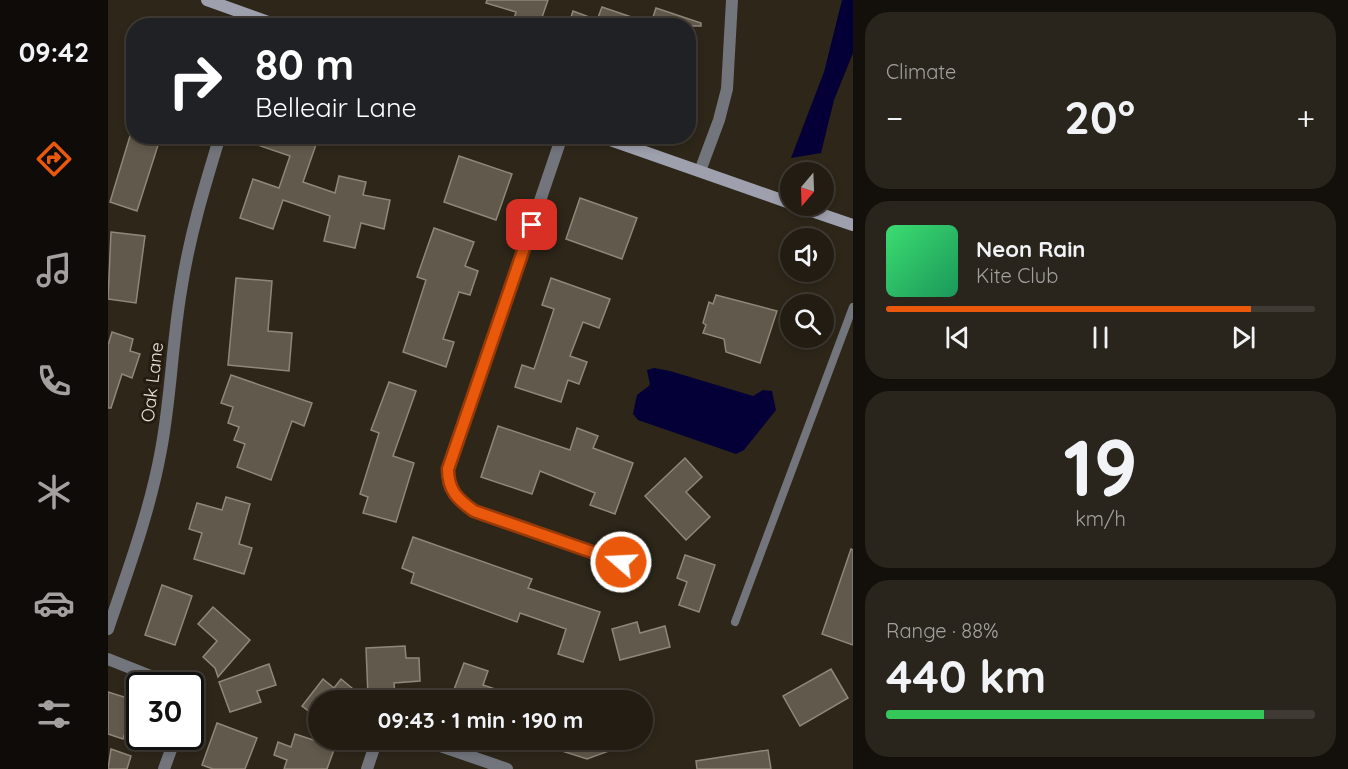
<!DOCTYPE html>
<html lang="en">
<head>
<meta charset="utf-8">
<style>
  :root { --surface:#221c13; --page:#2a251c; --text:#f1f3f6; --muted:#a2a1a0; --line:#3f3a33; --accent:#ea580c }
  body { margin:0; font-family:Quicksand,sans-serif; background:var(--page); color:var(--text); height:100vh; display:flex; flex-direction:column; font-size:22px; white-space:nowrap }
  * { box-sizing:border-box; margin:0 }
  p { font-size:20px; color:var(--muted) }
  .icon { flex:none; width:33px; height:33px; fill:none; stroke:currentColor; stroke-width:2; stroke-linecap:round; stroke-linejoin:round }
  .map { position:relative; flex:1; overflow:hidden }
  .drawer { display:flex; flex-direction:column; gap:12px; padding:12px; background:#130f0a; width:495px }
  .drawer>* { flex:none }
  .top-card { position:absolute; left:18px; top:18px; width:570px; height:126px; border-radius:24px; box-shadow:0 3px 9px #0003,0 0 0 2px var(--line); background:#202124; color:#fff; overflow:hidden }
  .needle { width:39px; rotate:199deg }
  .buttons { position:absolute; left:672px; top:162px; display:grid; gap:12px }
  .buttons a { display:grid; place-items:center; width:54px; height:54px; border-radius:50%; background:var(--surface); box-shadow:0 3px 9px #0003,0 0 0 2px var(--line); font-size:30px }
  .speed { position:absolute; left:18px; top:672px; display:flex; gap:12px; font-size:30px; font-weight:700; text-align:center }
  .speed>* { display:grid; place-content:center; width:78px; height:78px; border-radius:50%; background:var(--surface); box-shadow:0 3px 9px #0003,0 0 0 2px var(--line); line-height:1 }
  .speed .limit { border:3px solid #111; border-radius:9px; background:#fff; color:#111 }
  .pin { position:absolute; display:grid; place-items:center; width:51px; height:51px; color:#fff; margin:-26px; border-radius:12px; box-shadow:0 3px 9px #0006 }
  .me { position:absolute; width:66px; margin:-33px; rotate:289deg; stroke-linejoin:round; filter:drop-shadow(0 0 4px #0008) }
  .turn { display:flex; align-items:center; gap:21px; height:126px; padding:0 30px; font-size:27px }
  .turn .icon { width:78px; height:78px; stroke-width:2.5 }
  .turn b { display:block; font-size:42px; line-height:51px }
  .big { font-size:45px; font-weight:700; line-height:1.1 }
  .drawer .tile { flex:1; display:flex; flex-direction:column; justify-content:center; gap:9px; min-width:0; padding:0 21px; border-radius:24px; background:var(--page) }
  .drawer .dial { align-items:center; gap:0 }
  .dial b { font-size:78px; line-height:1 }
  .song { display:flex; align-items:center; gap:18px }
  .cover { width:72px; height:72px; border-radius:9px; background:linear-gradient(135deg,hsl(140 70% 55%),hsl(150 70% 35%)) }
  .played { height:6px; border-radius:3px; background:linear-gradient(90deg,var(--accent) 85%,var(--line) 85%) }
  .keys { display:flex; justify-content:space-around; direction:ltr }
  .heat { display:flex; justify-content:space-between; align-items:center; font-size:33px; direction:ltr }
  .charge { height:9px; border-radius:4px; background:linear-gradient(90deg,#34c759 88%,var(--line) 0) }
  .trip { position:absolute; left:200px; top:690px; width:345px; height:60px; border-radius:30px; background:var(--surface); box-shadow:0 3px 9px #0003,0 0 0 2px var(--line); font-weight:700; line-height:60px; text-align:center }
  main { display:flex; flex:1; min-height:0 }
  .tab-bar { display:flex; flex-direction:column; width:108px; justify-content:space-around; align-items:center; background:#0e0b08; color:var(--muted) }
  .tab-bar .icon { width:42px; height:42px }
  .tab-bar .active { color:var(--accent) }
  .tab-bar b { font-size:27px; color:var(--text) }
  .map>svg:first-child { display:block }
</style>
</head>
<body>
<main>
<nav class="tab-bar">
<b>09:42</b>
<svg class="icon active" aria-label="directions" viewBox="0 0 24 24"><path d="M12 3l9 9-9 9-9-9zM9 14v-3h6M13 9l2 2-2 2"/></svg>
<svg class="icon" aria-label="music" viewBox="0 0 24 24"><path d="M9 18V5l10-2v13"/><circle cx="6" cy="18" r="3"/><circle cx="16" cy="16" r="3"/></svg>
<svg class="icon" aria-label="phone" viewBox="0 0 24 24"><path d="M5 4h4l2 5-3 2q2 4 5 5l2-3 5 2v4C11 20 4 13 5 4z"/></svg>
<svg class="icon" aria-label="climate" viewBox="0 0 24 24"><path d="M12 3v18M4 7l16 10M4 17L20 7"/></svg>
<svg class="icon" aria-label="car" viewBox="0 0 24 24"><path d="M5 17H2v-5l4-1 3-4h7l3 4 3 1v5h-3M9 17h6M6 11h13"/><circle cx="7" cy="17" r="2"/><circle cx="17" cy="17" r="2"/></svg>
<svg class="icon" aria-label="filters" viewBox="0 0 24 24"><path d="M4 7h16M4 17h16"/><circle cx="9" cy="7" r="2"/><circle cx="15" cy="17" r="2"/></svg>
</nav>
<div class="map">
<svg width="745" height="769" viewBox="0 0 745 769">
  <rect width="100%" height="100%" fill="#2d2619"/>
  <g fill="#040037">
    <polygon points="734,0 745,0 745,53 726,100 713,153 683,158 716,72"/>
    <polygon points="546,368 562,371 645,396 655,390 664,391 668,410 636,450 628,454 530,420 525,414 529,395 542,385 539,370"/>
  </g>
  <g fill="#61594b" stroke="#908778" stroke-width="1.5">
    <polygon points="379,0 440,0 431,26 404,26 408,12 378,3"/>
    <polygon points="494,7 541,23 540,26 460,26 465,11 489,20"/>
    <polygon points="548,8 593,23 593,26 542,26"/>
    <polygon points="22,136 52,139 29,211 2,202"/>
    <polygon points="132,136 211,136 195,182 227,193 231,176 258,182 255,195 282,200 276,229 253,223 247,248 216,241 222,216 175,200 165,229 132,218 145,179 171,188 182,156 132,139"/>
    <polygon points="351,156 404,174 388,220 336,202"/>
    <polygon points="472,198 529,218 514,259 458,239"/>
    <polygon points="326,228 366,242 357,266 370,271 362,295 351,292 335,339 346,342 338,367 295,352 318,280 309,277"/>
    <polygon points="3,232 37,236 28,303 0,299"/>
    <polygon points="128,278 164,281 160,331 184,333 181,371 120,365"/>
    <polygon points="443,278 502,299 491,328 475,322 462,356 479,362 471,384 460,380 453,402 407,387 414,365 426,369 446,309 434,305"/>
    <polygon points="608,295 669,311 652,363 618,352 616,339 595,333 598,325 595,323 601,302 605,304"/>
    <polygon points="4,332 25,339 22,351 32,354 24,378 14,374 3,408 0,408 0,345"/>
    <polygon points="123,375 204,403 196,426 184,421 163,480 129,467 137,444 126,440 131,427 120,423 125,407 113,403"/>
    <polygon points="281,382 308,391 285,456 306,463 288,522 255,513 260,497 252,494 271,433 263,430"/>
    <polygon points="390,426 462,450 469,428 490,436 485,448 525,463 507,514 482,505 487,493 432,471 424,494 373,477"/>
    <polygon points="577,458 594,477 578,492 602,517 578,540 537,496"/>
    <polygon points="118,497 142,504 131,544 144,548 136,574 86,559 94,533 81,529 89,503 114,510"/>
    <polygon points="305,537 424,579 420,588 492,612 475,662 450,654 458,629 412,613 409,622 303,583 306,573 294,568"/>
    <polygon points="743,549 745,550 745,645 714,634"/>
    <polygon points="577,555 607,565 591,612 571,605 579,582 569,578"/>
    <polygon points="54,585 84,596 67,645 37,635"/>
    <polygon points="105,607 142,640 110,677 107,668 95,657 109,641 90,624"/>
    <polygon points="529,622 532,633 557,626 562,647 512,660 504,629"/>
    <polygon points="297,646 298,658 311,658 312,681 286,683 287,695 260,696 258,648"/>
    <polygon points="356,663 380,671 375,685 414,698 414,700 342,700"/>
    <polygon points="161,664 168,685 149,691 153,702 122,712 111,682"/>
    <polygon points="723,669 740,698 692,726 675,696"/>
    <polygon points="215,679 226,688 233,679 244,688 237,697 241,700 210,700 210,718 194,706"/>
    <polygon points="0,692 32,702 32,726 20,723 15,739 0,734"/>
    <polygon points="109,723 149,738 137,769 105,769 94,765"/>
    <polygon points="187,734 227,747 219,769 176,769 179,760 166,755 170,742 183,747"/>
    <polygon points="427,740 528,740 528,741 479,759 426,742"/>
    <polygon points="3,749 23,756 19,769 0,769"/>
    <polygon points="660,750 663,769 589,769 588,761"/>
  </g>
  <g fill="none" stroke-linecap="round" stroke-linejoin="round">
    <polyline stroke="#72757c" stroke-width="8" points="627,622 745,307"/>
    <g stroke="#72757c" stroke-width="12">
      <path d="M454,136L341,469C339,490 349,500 366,511L513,562"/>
      <polyline points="592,171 611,120 619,89 624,0"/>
      <path d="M0,629C20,570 42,511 53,450C63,397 64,344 73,291C81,238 96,188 112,136"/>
      <polyline points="0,659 68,686"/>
      <polyline points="315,740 399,769"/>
      <polyline points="56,769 68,736"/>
      <polyline points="259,769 268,742 272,740"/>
    </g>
    <g stroke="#9ea1ad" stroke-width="12">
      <polyline points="99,0 171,26"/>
      <polyline points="491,136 682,203"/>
      <polyline points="689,206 745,225"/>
    </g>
  </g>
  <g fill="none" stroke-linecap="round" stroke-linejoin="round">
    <g stroke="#983908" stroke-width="15">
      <path id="route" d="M424,225L340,469C340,490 349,499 366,511L513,562"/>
    </g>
    <use href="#route" stroke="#ea580c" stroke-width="10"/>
  </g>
  <g text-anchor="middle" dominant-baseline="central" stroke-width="6" stroke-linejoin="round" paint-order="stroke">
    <g font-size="18" fill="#e9e4dc" stroke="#231c0f">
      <text transform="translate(44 382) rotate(-83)">Oak Lane</text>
    </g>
  </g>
</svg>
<div class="buttons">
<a><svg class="needle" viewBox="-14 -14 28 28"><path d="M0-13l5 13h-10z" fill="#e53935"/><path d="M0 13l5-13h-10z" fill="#a2a1a0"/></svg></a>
<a><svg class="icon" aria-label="sound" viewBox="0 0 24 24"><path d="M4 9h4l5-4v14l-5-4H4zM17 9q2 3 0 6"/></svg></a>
<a><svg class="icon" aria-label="search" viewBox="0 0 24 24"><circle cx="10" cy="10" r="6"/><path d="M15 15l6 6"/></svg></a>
</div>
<div class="speed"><div class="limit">30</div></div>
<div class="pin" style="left:424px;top:225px;background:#d93025"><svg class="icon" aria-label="arrive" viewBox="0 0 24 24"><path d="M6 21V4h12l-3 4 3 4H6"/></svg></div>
<svg class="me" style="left:513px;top:562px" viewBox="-20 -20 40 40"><circle r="17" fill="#ea580c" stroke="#fff" stroke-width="3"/><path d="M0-11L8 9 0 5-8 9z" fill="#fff"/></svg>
<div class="trip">09:43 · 1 min · 190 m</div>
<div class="top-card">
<div class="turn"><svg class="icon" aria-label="right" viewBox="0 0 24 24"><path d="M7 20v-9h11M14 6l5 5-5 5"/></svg><div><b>80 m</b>Belleair Lane</div></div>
</div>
</div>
<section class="drawer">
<div class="tile"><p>Climate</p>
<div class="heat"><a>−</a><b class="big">20°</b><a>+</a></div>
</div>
<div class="tile">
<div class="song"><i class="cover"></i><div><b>Neon Rain</b><p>Kite Club</p></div></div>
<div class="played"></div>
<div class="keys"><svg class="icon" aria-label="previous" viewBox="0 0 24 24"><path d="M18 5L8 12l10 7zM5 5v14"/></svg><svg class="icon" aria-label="pause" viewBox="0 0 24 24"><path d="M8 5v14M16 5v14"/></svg><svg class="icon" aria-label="next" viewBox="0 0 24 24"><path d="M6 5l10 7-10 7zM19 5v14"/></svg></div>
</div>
<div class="tile dial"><b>19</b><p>km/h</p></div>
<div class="tile"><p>Range · 88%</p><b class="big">440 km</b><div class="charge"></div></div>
</section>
</main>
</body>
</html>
